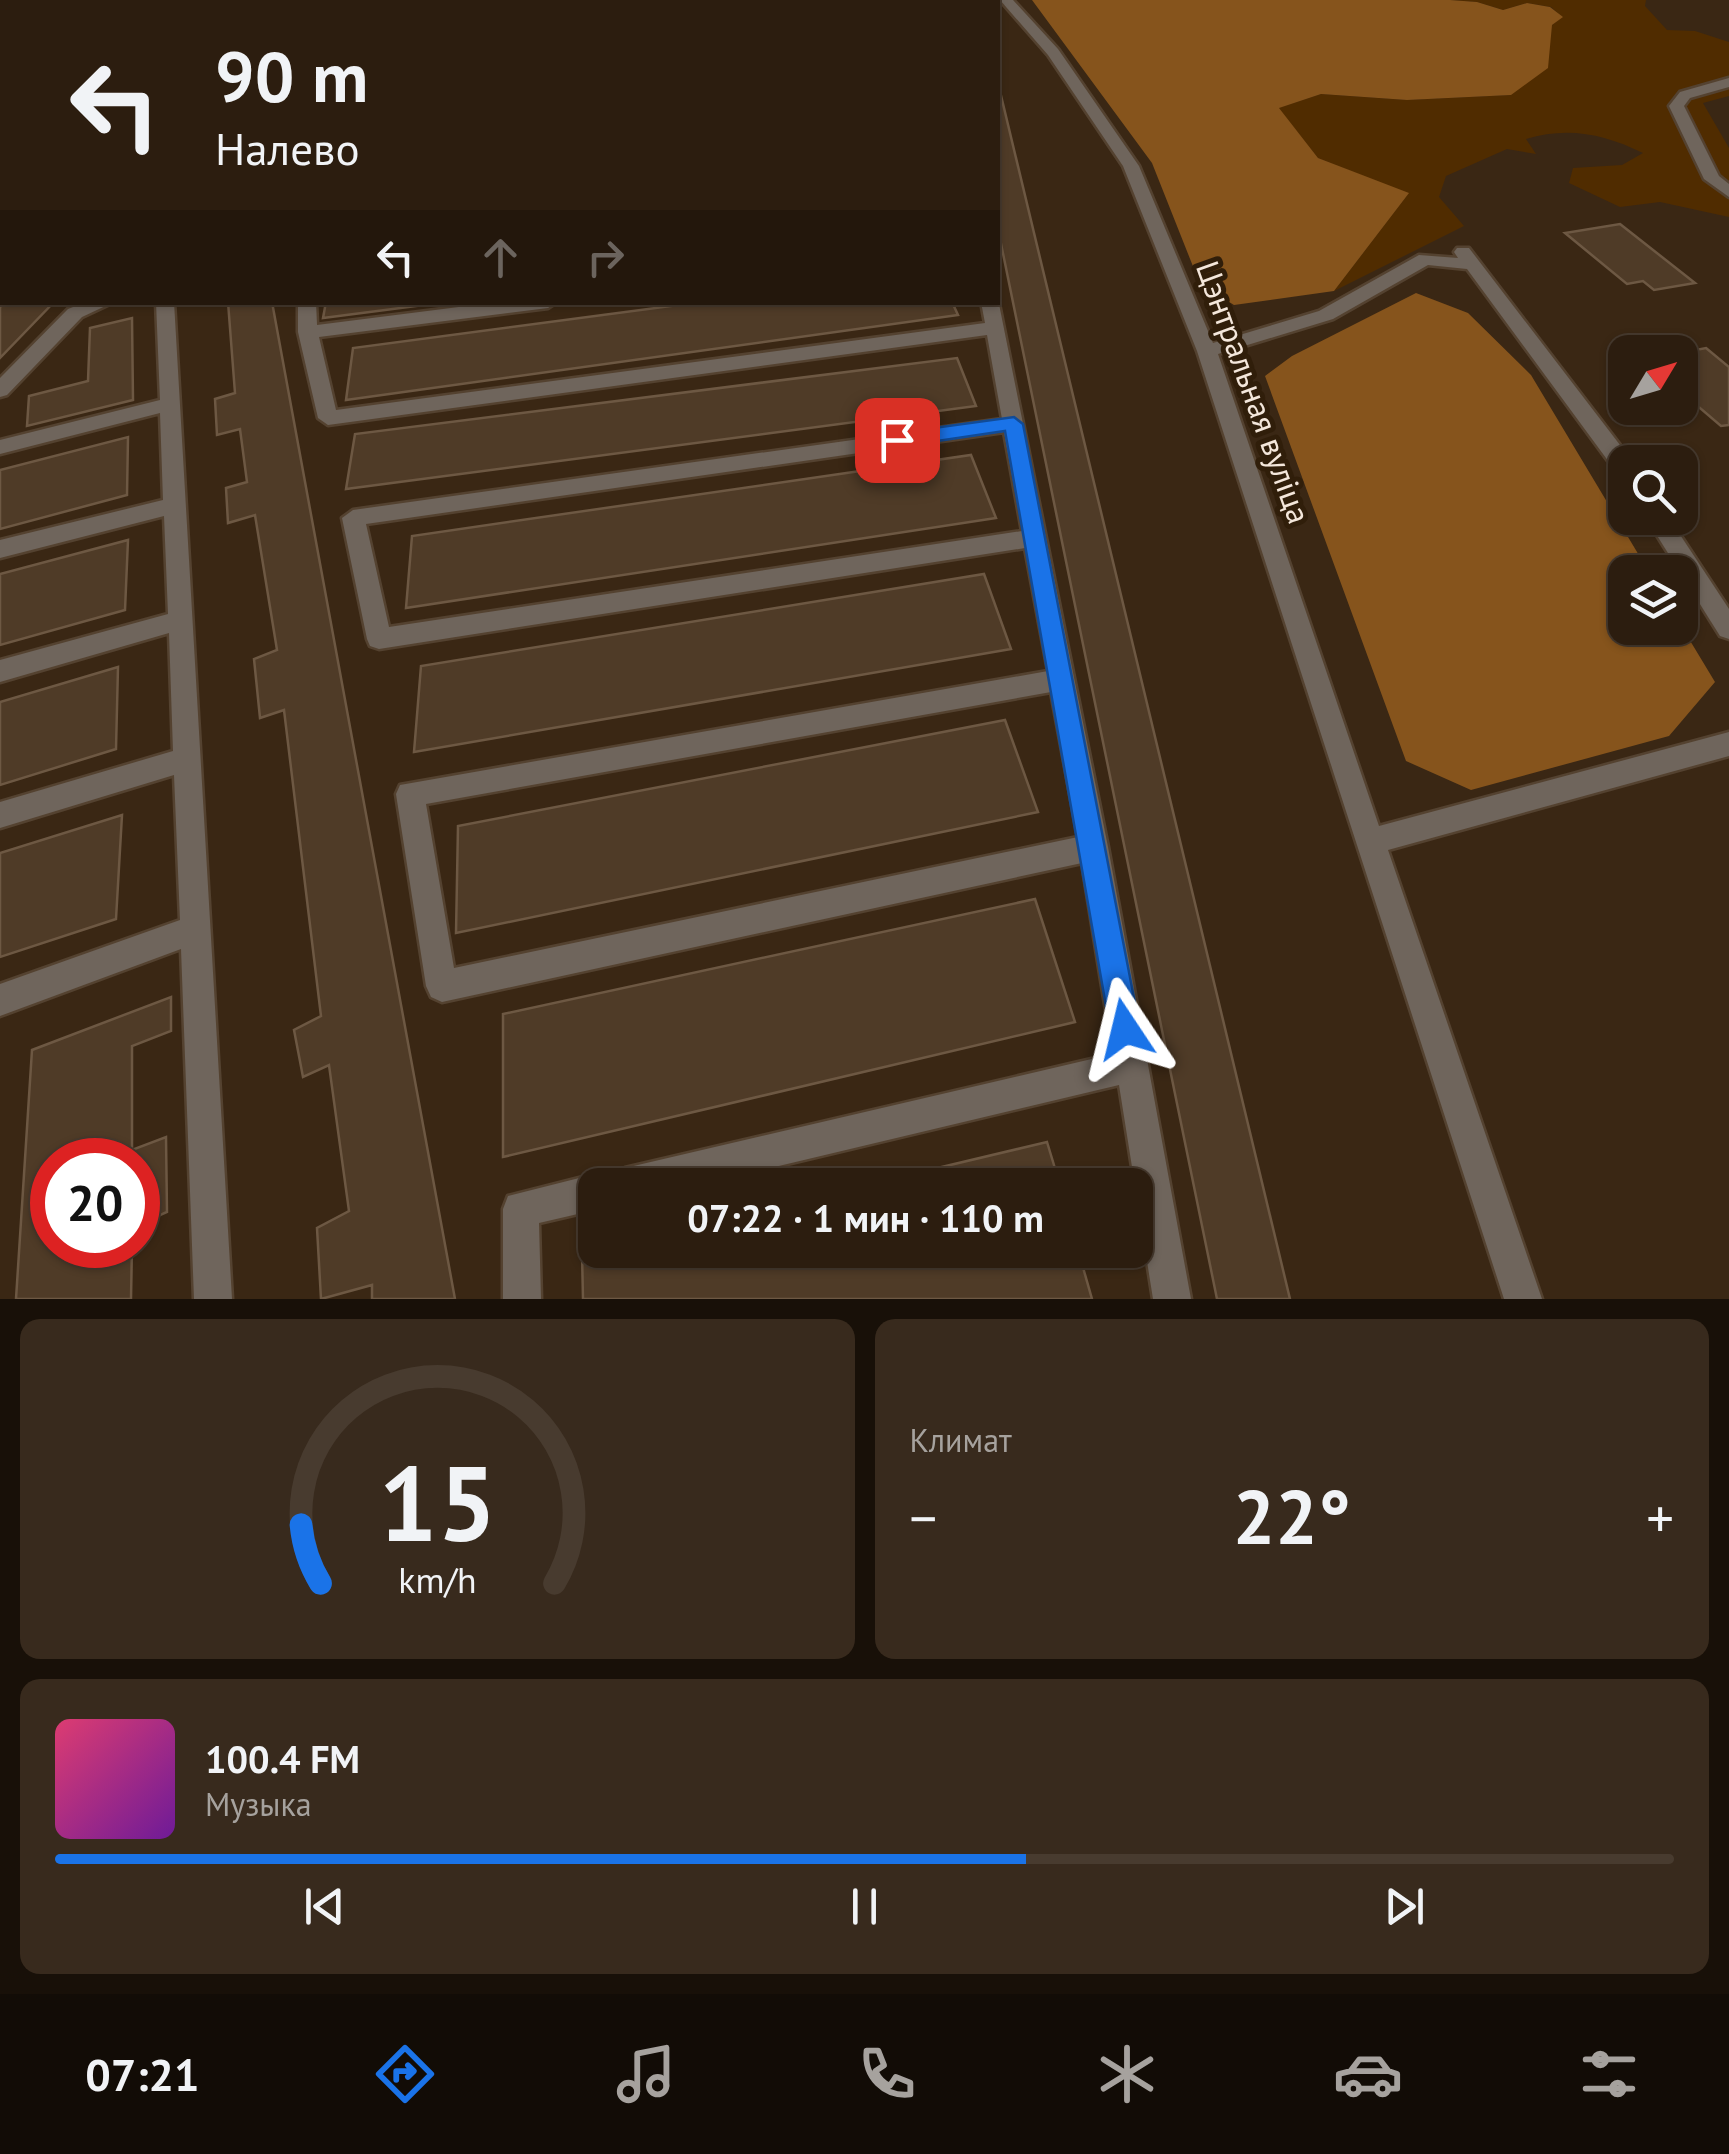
<!DOCTYPE html>
<html lang="ru">
<head>
<meta charset="utf-8">
<style>
  :root { --surface:#2c1d0f; --page:#382a1d; --text:#f1f3f6; --muted:#a6a29e; --line:#483b2f; --accent:#1a73e8 }
  body { margin:0; font-family:"PT Sans",sans-serif; background:var(--page); color:var(--text); height:100vh; display:flex; flex-direction:column; font-size:38px; white-space:nowrap }
  * { box-sizing:border-box; margin:0 }
  p { font-size:32px; color:var(--muted) }
  .icon { flex:none; width:55px; height:55px; fill:none; stroke:currentColor; stroke-width:2; stroke-linecap:round; stroke-linejoin:round }
  .map { position:relative; height:1299px; overflow:hidden }
  .panel { display:flex; flex-direction:column; gap:20px; padding:20px; background:#181008; flex:1 }
  .panel>* { flex:none }
  .top-card { position:absolute; left:0px; top:0px; width:1000px; height:305px; box-shadow:0 2px 8px #0004,0 0 0 2px var(--line); background:#2c1d0f; color:var(--text); overflow:hidden }
  .needle { width:65px; rotate:52deg }
  .tools { position:absolute; left:1608px; top:335px; display:grid; gap:20px }
  .tools a { display:grid; place-items:center; width:90px; height:90px; border-radius:20px; background:var(--surface); box-shadow:0 2px 8px #0004,0 0 0 2px var(--line); font-size:50px }
  .speed { position:absolute; left:30px; top:1138px; display:flex; gap:20px; font-size:50px; font-weight:700; text-align:center }
  .speed>* { display:grid; place-content:center; width:130px; height:130px; border-radius:50%; background:var(--surface); box-shadow:0 2px 8px #0004,0 0 0 2px var(--line); line-height:1 }
  .speed .limit { border:15px solid #d22; background:#fff; color:#111 }
  .pin { position:absolute; display:grid; place-items:center; width:85px; height:85px; color:#fff; margin:-42px; border-radius:20px; box-shadow:0 5px 15px #0006 }
  .me { position:absolute; width:110px; margin:-55px; rotate:350deg; stroke-linejoin:round; filter:drop-shadow(0 0 8px #0008) }
  .turn { display:flex; align-items:center; gap:35px; height:210px; padding:0 50px; font-size:45px }
  .turn .icon { width:130px; height:130px; stroke-width:2.5 }
  .turn b { display:block; font-size:70px; line-height:85px }
  .lanes { display:flex; align-items:center; height:95px; padding:0 50px; background:#0003; justify-content:center; gap:50px; direction:ltr }
  .lanes .off { opacity:.35 }
  .big { font-size:75px; font-weight:800; line-height:1.1 }
  .panel .card { flex:1; display:flex; flex-direction:column; justify-content:center; gap:15px; min-width:0; padding:0 35px; border-radius:20px; background:var(--page) }
  .panel .dial { align-items:center; gap:0 }
  .dial svg { height:260px; overflow:visible; fill:none; stroke:var(--line); stroke-width:7; stroke-linecap:round; text-anchor:middle }
  .dial text { fill:var(--text); stroke:none }
  .song { display:flex; align-items:center; gap:30px }
  .cover { width:120px; height:120px; border-radius:15px; background:linear-gradient(135deg,hsl(340 70% 55%),hsl(280 70% 35%)) }
  .played { height:10px; border-radius:5px; background:linear-gradient(90deg,var(--accent) 60%,var(--line) 60%) }
  .keys { display:flex; justify-content:space-around; direction:ltr }
  .heat { display:flex; justify-content:space-between; align-items:center; font-size:55px; direction:ltr }
  .panel .tiles { flex:1; display:grid; gap:20px; grid-template-columns:1fr 1fr }
  .card:last-child { grid-column:span 2 }
  .trip { position:absolute; left:578px; top:1168px; width:575px; height:100px; border-radius:20px; background:var(--surface); box-shadow:0 2px 8px #0004,0 0 0 2px var(--line); font-weight:800; line-height:100px; text-align:center }
  .tab-bar { display:flex; height:160px; justify-content:space-around; align-items:center; background:#120c06; color:var(--muted) }
  .tab-bar .icon { width:70px; height:70px }
  .tab-bar .on { color:var(--accent) }
  .tab-bar b { font-size:45px; color:var(--text) }
  .map>svg:first-child { display:block }
</style>
</head>
<body>
<div class="map">
<svg width="1729" height="1299" viewBox="0 0 1729 1299">
  <rect width="100%" height="100%" fill="#3a2714"/>
  <path fill="#502c00" d="M1450,0H1646L1645,6L1667,30L1695,31L1729,42V96L1703,103L1729,148V217L1660,202L1620,207L1569,183L1573,168L1622,165L1643,153C1605,134 1567,126 1526,139L1536,154L1507,149L1446,176L1439,197L1464,226L1334,291L1408,194L1318,158L1278,108L1321,94L1407,100L1511,95L1552,25L1562,17L1551,7L1527,3L1503,10L1477,2Z"/>
  <g fill="#86541c">
    <polygon points="1032,0 1450,0 1477,2 1503,10 1527,3 1550,7 1563,17 1552,25 1548,68 1511,95 1407,100 1321,94 1279,108 1318,158 1409,193 1334,291 1234,305 1200,284 1152,163"/>
    <polygon points="1416,293 1468,313 1531,375 1649,572 1625,572 1625,628 1680,628 1680,624 1715,682 1669,736 1471,790 1406,761 1265,376 1292,356"/>
  </g>
  <g fill="#4f3b27" stroke="#6d5843" stroke-width="2.5">
    <polygon points="481,0 722,0 481,2"/>
    <polygon points="998,83 1290,1299 1217,1299 998,229"/>
    <polygon points="1620,224 1695,283 1654,290 1643,281 1627,284 1565,233"/>
    <polygon points="5,302 54,302 0,358 0,307"/>
    <polygon points="228,302 272,302 455,1299 372,1299 372,1285 321,1299 317,1228 349,1211 329,1065 303,1077 294,1030 321,1016 284,710 260,718 254,659 277,650 255,515 228,523 226,488 247,482 240,429 217,435 215,399 235,393"/>
    <polygon points="326,302 447,302 323,318"/>
    <polygon points="701,302 952,302 958,315 346,400 353,348"/>
    <polygon points="132,318 133,400 27,426 29,396 88,381 90,328"/>
    <polygon points="1706,348 1729,367 1729,425 1721,426 1680,391 1680,353"/>
    <polygon points="957,358 976,406 346,489 355,434"/>
    <polygon points="128,437 127,495 0,529 0,470"/>
    <polygon points="971,455 996,518 406,608 412,536"/>
    <polygon points="128,540 125,610 0,645 0,574"/>
    <polygon points="984,574 1011,649 414,752 421,666"/>
    <polygon points="118,667 116,749 0,785 0,702"/>
    <polygon points="1005,720 1038,812 456,933 458,826"/>
    <polygon points="122,815 116,919 0,957 0,853"/>
    <polygon points="1035,899 1075,1022 503,1157 503,1014"/>
    <polygon points="171,997 171,1031 132,1046 132,1150 166,1137 167,1212 138,1225 138,1160 52,1160 52,1245 132,1245 131,1299 16,1299 32,1050"/>
    <polygon points="1047,1142 1060,1185 866,1185"/>
    <polygon points="595,1250 1078,1250 1092,1299 583,1299 582,1253"/>
  </g>
  <g fill="none" stroke-linecap="round" stroke-linejoin="round">
    <g stroke="#544230" stroke-width="5">
      <g id="minor">
        <polygon points="1000,0 1013,0 1058,49 1139,166 1213,343 1319,311 1419,255 1458,258 1454,252 1457,248 1469,248 1633,462 1625,462 1625,476 1617,473 1467,269 1428,265 1333,319 1218,354 1379,826 1729,732 1729,756 1388,850 1542,1299 1504,1299 1197,351 1123,166 1048,55"/>
        <polygon points="1729,78 1729,87 1690,98 1684,106 1719,176 1729,184 1729,197 1704,179 1669,106 1680,92"/>
        <path d="M998,299L1108,847L1191,1299H1153L1119,1085L699,1185H595V1210L539,1223L541,1299H503V1209L508,1196L595,1174L609,1182L613,1173L625,1168L1113,1054L1082,863L442,1002L431,997L426,986L396,794L400,785L1048,671L1025,548L379,649L370,646L367,639L342,518L353,510L1002,419L987,335L328,425L318,418L298,332V302H316L317,325L498,302H557L548,308L319,337L336,410L985,323L981,302H998ZM1004,432L1022,531L389,627L366,524ZM1051,692L1078,837L454,968L426,804Z"/>
        <polygon points="86,302 114,302 82,317 7,395 0,397 0,378 68,309"/>
        <polygon points="156,302 174,302 232,1299 194,1299 181,949 0,1016 0,984 180,920 174,775 0,828 0,802 173,751 169,633 0,682 0,660 168,614 164,516 0,558 0,540 163,500 160,413 0,454 0,440 160,400"/>
        <polygon points="1646,518 1669,518 1729,609 1729,639 1720,636"/>
      </g>
    </g>
    <use href="#minor" fill="#6f655c" fill-rule="evenodd"/>
  </g>
  <polygon fill="#1a73e8" stroke="#114b97" stroke-width="2.5" points="1014,417 1023,424 1140,1029 1135,1040 1125,1044 1115,1040 1110,1029 1005,431 897,447 887,440 897,433"/>
  <g text-anchor="middle" dominant-baseline="central" stroke-width="10" stroke-linejoin="round" paint-order="stroke">
    <g font-size="32" fill="#f4e7db" stroke="#301e0a">
      <text transform="translate(1254 392) rotate(70)">Цэнтральная вуліца</text>
    </g>
  </g>
</svg>
<div class="tools">
<a><svg class="needle" viewBox="-14 -14 28 28"><path d="M0-13l5 13h-10z" fill="#e53935"/><path d="M0 13l5-13h-10z" fill="#a6a29e"/></svg></a>
<a><svg class="icon" aria-label="search" viewBox="0 0 24 24"><circle cx="10" cy="10" r="6"/><path d="M15 15l6 6"/></svg></a>
<a><svg class="icon" aria-label="layers" viewBox="0 0 24 24"><path d="M12 4l9 5-9 5-9-5zM3 14l9 5 9-5"/></svg></a>
</div>
<div class="speed"><div class="limit">20</div></div>
<div class="pin" style="left:897px;top:440px;background:#d93025"><svg class="icon" aria-label="arrive" viewBox="0 0 24 24"><path d="M6 21V4h12l-3 4 3 4H6"/></svg></div>
<svg class="me" style="left:1125px;top:1029px" viewBox="-20 -20 40 40"><path d="M0-17L14 15 0 8-14 15z" fill="#1a73e8" stroke="#fff" stroke-width="4"/></svg>
<div class="trip">07:22 · 1 мин · 110 m</div>
<div class="top-card">
<div class="turn"><svg class="icon" aria-label="left" viewBox="0 0 24 24"><path d="M17 20v-9H6M10 6l-5 5 5 5"/></svg><div><b>90 m</b>Налево</div></div>
<div class="lanes"><svg class="icon" aria-label="left" viewBox="0 0 24 24"><path d="M17 20v-9H6M10 6l-5 5 5 5"/></svg><svg class="icon off" aria-label="ahead" viewBox="0 0 24 24"><path d="M12 20V5M6 11l6-6 6 6"/></svg><svg class="icon off" aria-label="right" viewBox="0 0 24 24"><path d="M7 20v-9h11M14 6l5 5-5 5"/></svg></div>
</div>
</div>
<section class="panel">
<div class="tiles">
<div class="card dial"><svg viewBox="0 0 100 80">
<path d="M14 69A42 42 0 1 1 86 69"/>
<path d="M14 69A42 42 0 0 1 8 51" stroke="#1a73e8"/>
<text x="50" y="56" font-size="32" font-weight="700">15</text>
<text x="50" y="72" font-size="11">km/h</text>
</svg></div>
<div class="card"><p>Климат</p>
<div class="heat"><a>−</a><b class="big">22°</b><a>+</a></div>
</div>
<div class="card">
<div class="song"><i class="cover"></i><div><b>100.4 FM</b><p>Музыка</p></div></div>
<div class="played"></div>
<div class="keys"><svg class="icon" aria-label="previous" viewBox="0 0 24 24"><path d="M18 5L8 12l10 7zM5 5v14"/></svg><svg class="icon" aria-label="pause" viewBox="0 0 24 24"><path d="M8 5v14M16 5v14"/></svg><svg class="icon" aria-label="next" viewBox="0 0 24 24"><path d="M6 5l10 7-10 7zM19 5v14"/></svg></div>
</div>
</div>
</section>
<nav class="tab-bar">
<b>07:21</b>
<svg class="icon on" aria-label="directions" viewBox="0 0 24 24"><path d="M12 3l9 9-9 9-9-9zM9 14v-3h6M13 9l2 2-2 2"/></svg>
<svg class="icon" aria-label="music" viewBox="0 0 24 24"><path d="M9 18V5l10-2v13"/><circle cx="6" cy="18" r="3"/><circle cx="16" cy="16" r="3"/></svg>
<svg class="icon" aria-label="phone" viewBox="0 0 24 24"><path d="M5 4h4l2 5-3 2q2 4 5 5l2-3 5 2v4C11 20 4 13 5 4z"/></svg>
<svg class="icon" aria-label="climate" viewBox="0 0 24 24"><path d="M12 3v18M4 7l16 10M4 17L20 7"/></svg>
<svg class="icon" aria-label="car" viewBox="0 0 24 24"><path d="M5 17H2v-5l4-1 3-4h7l3 4 3 1v5h-3M9 17h6M6 11h13"/><circle cx="7" cy="17" r="2"/><circle cx="17" cy="17" r="2"/></svg>
<svg class="icon" aria-label="filters" viewBox="0 0 24 24"><path d="M4 7h16M4 17h16"/><circle cx="9" cy="7" r="2"/><circle cx="15" cy="17" r="2"/></svg>
</nav>
</body>
</html>
